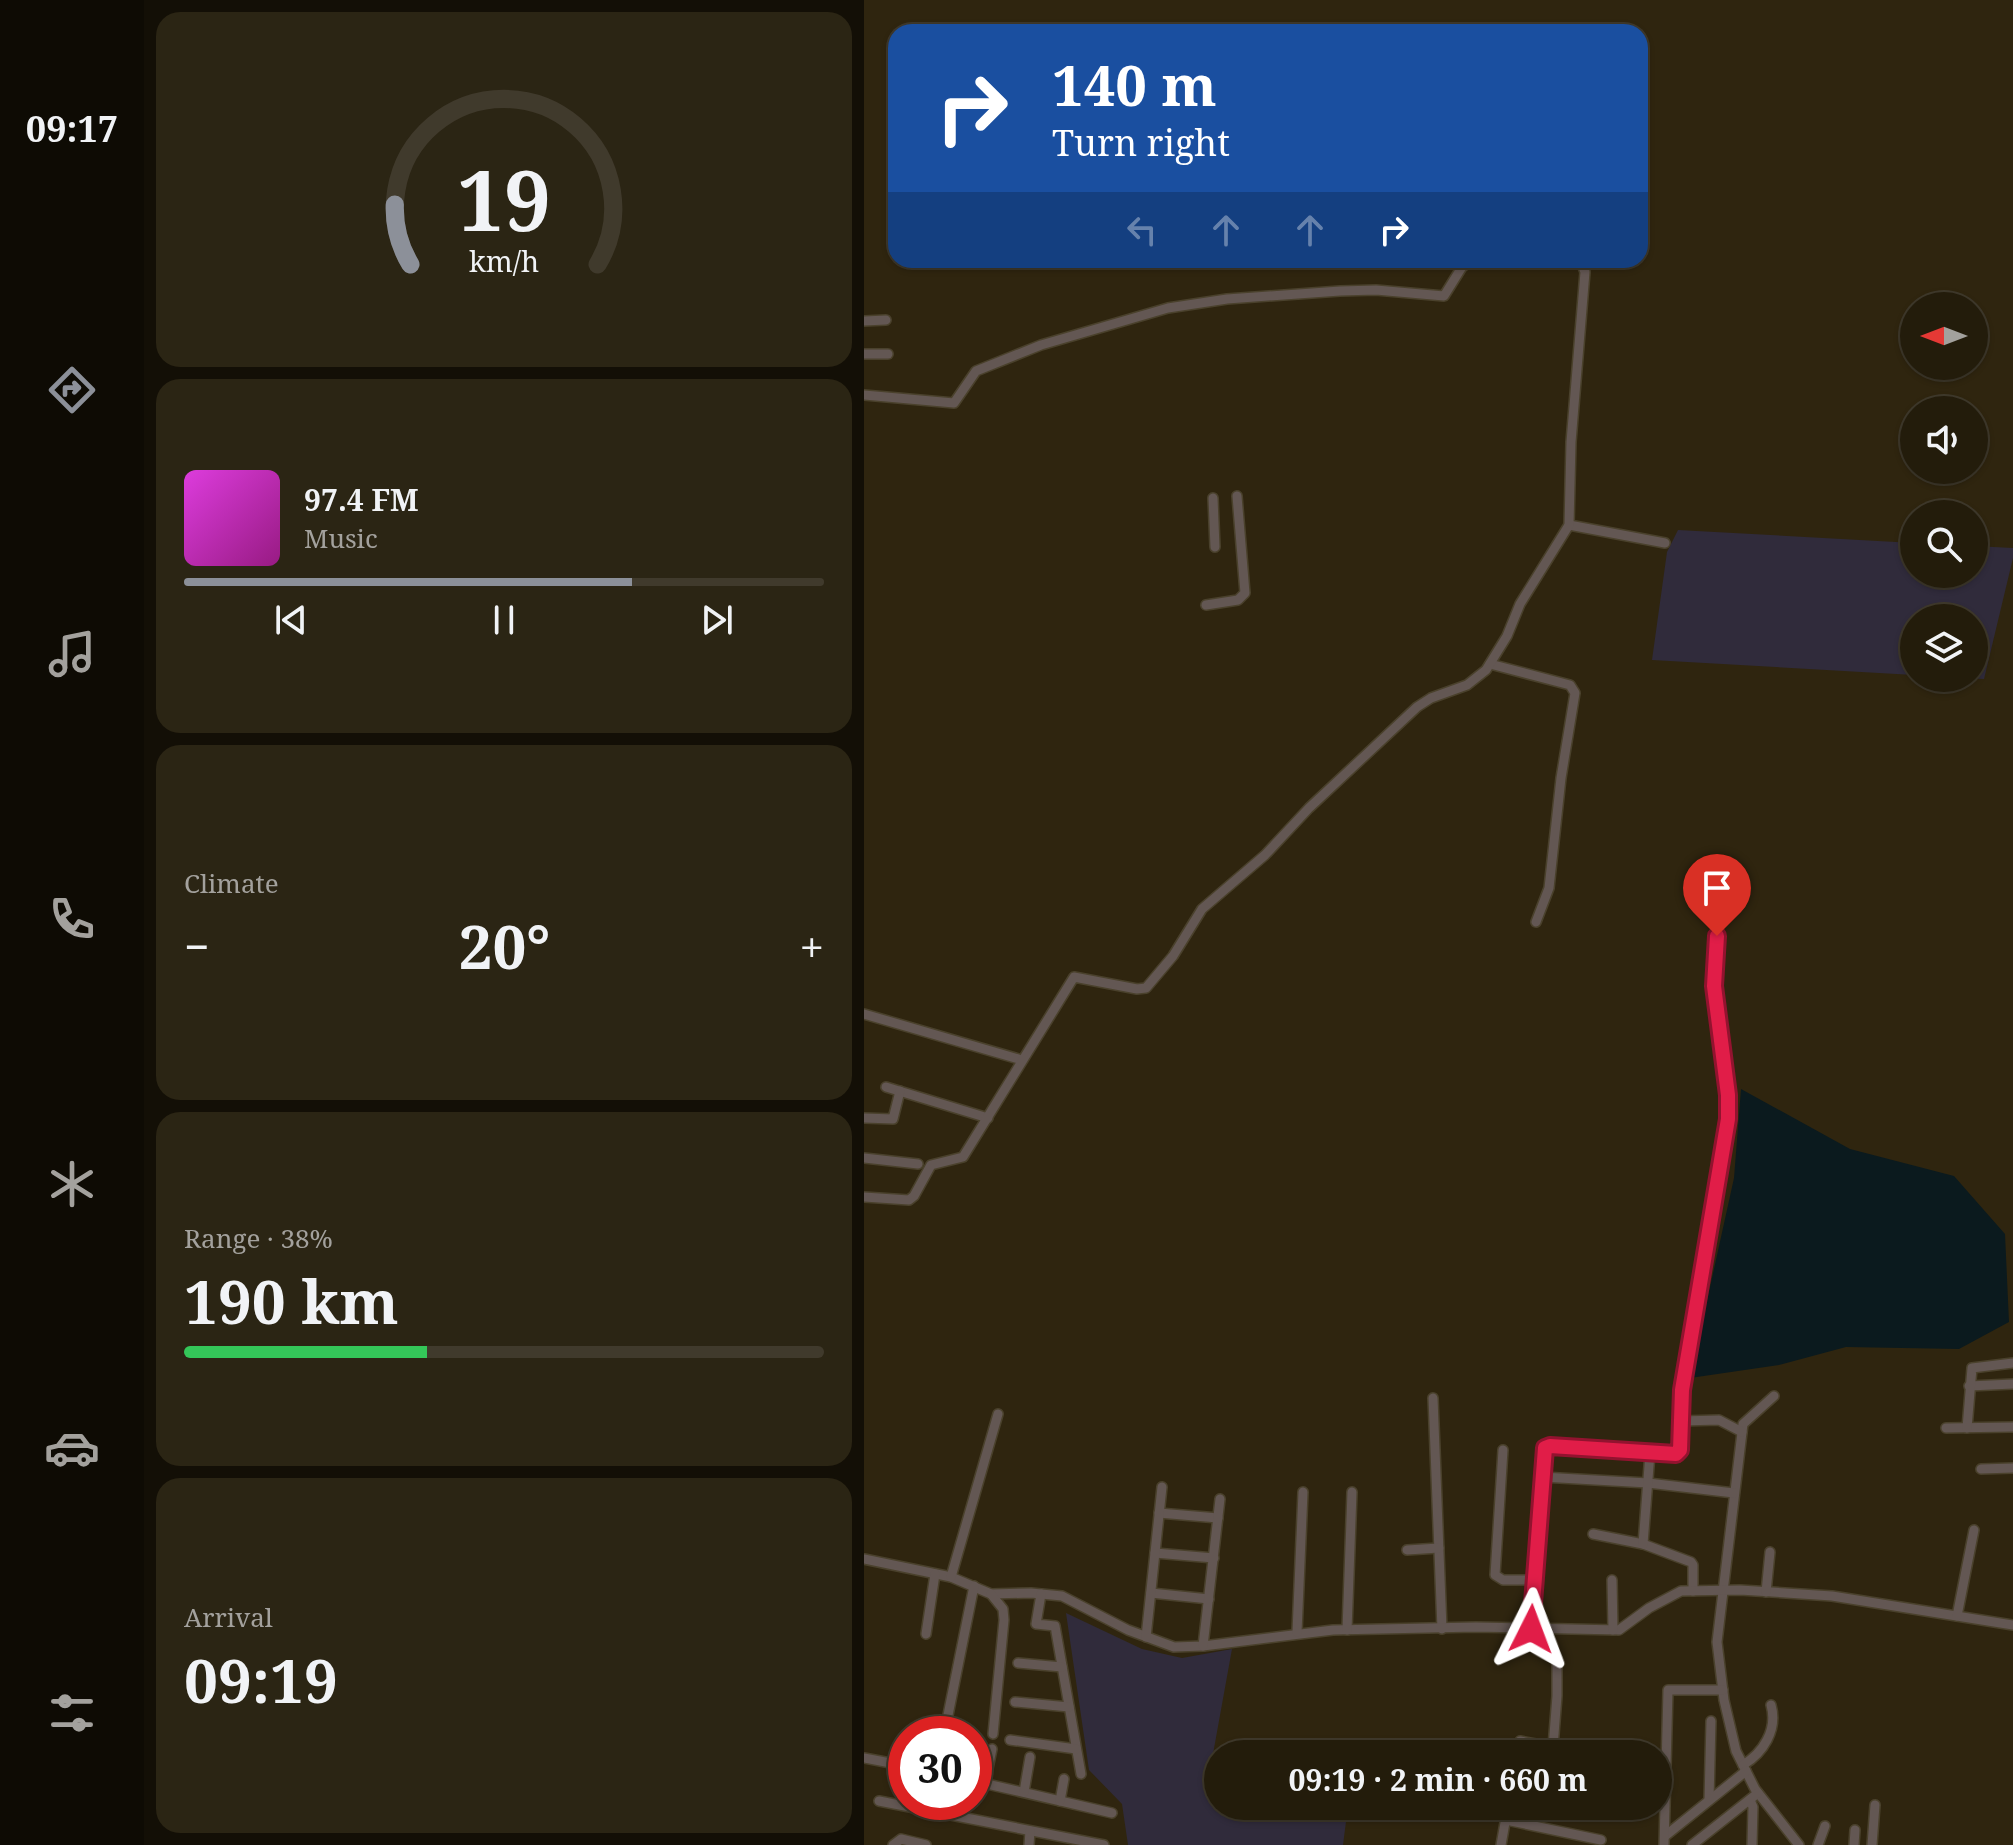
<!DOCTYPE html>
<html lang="en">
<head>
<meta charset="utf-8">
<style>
  :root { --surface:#231c0b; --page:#2b2514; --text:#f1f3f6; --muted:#a3a19d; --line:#403a2c; --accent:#8c9099 }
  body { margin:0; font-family:"Noto Serif",serif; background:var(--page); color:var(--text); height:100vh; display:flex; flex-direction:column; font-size:30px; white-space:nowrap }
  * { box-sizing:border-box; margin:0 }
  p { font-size:26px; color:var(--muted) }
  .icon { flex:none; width:44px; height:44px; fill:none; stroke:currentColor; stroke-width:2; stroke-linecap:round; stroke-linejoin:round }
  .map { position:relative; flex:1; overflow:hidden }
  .side { display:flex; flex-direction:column; gap:12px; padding:12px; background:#130f06; width:720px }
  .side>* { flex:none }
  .banner { position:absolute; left:24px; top:24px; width:760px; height:244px; border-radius:24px; box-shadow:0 2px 6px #0004,0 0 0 2px var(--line); background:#1a4fa0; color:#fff; overflow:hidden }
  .needle { width:52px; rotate:270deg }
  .buttons { position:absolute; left:1036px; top:292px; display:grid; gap:16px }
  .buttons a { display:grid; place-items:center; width:88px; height:88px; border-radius:50%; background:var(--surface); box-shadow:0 2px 6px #0004,0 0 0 2px var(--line); font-size:40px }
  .speed { position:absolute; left:24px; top:1716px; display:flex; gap:16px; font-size:40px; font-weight:700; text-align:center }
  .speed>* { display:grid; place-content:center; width:104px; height:104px; border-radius:50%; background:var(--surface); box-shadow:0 2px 6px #0004,0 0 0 2px var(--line); line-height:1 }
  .speed .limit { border:12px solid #d22; background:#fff; color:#111 }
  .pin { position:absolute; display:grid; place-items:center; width:68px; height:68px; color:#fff; margin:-82px -34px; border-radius:50% 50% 50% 0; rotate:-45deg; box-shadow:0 0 8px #0007 }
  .pin .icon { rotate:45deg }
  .me { position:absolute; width:88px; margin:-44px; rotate:3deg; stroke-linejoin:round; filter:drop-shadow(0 0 6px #0008) }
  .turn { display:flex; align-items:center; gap:28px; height:168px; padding:0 32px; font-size:36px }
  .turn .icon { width:104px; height:104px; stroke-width:2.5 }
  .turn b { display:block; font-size:56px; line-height:68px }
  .lanes { display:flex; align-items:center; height:76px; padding:0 32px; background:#0003; justify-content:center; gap:40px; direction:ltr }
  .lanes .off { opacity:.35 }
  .big { font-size:60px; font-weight:700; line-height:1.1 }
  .side .card { flex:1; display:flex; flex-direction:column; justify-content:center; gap:12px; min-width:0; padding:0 28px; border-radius:24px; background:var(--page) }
  .side .dial { align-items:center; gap:0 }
  .dial svg { height:208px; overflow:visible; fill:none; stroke:var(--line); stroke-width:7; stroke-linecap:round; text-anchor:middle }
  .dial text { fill:var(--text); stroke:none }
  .song { display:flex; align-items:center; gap:24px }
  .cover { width:96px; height:96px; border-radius:12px; background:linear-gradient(135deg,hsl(300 70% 55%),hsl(310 70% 35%)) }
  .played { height:8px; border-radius:4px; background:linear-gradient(90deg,var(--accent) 70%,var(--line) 70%) }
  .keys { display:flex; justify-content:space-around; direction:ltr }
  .heat { display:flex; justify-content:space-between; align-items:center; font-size:44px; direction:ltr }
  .charge { height:12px; border-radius:6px; background:linear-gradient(90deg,#34c759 38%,var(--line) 0) }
  .trip { position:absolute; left:340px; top:1740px; width:468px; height:80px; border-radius:40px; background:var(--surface); box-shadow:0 2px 6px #0004,0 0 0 2px var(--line); font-weight:700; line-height:80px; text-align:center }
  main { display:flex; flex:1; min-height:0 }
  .tabs { display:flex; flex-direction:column; width:144px; justify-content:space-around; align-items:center; background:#0e0b04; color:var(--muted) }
  .tabs .icon { width:56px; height:56px }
  .tabs .selected { color:var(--accent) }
  .tabs b { font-size:36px; color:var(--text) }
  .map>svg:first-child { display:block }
</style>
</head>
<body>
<main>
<nav class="tabs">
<b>09:17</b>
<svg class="icon selected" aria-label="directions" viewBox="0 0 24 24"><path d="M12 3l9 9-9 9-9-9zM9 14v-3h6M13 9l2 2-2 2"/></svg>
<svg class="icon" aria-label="music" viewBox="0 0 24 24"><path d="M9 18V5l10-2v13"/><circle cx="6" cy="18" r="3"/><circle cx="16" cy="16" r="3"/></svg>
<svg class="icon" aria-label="phone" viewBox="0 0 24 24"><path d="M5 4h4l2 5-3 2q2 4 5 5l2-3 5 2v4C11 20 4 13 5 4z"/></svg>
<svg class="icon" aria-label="climate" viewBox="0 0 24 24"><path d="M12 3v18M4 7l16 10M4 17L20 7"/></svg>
<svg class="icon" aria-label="car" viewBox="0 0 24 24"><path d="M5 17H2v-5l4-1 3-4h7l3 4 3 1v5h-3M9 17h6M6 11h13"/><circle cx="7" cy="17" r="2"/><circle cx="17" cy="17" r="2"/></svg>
<svg class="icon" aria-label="filters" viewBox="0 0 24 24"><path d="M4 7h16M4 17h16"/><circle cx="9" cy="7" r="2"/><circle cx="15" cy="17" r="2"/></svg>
</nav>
<section class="side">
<div class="card dial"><svg viewBox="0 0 100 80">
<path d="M14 69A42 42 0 1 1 86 69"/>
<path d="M14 69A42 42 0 0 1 8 46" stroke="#8c9099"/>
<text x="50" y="56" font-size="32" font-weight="700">19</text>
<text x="50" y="72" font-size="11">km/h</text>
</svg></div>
<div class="card">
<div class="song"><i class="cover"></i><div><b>97.4 FM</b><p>Music</p></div></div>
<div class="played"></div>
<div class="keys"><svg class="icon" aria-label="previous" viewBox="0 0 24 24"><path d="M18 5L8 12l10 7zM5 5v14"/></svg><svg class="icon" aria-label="pause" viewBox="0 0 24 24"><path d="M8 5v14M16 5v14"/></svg><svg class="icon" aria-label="next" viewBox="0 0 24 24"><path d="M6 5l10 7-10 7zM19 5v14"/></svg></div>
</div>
<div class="card"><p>Climate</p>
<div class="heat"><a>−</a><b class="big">20°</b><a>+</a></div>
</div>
<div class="card"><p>Range · 38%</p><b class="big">190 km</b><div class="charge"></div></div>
<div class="card"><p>Arrival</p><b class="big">09:19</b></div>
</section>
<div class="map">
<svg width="1149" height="1845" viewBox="0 0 1149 1845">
  <rect width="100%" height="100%" fill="#2f250f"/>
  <g fill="#302b3b">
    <polygon points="814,530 1050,543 1050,574 1110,574 1110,546 1149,548 1149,558 1120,679 1100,678 1110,678 1110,618 1050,618 1050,675 788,660 803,552"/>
    <polygon points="202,1613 278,1649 318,1658 368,1649 347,1765 354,1767 354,1806 484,1806 479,1845 264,1845 258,1804 225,1770"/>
  </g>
  <polygon fill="#0b1a1e" points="877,1089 986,1149 1090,1176 1141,1234 1145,1322 1095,1349 982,1347 915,1365 826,1378 870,1178"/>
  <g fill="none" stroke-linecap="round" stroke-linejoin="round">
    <g stroke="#4a412c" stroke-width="12">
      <g id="minor">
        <polyline points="0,321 22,320"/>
        <polyline points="0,354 24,354"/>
        <polyline points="0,395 90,403 112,371 177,345 304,308 363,299 476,291 512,290 580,296 598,267 609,260"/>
        <polyline points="349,498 351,547"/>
        <polyline points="705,525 801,543"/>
        <polyline points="342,605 374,600 381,593 373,496"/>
        <polyline points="626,664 706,685 711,693 697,778 685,888 672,922"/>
        <polyline points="0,1014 158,1060"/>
        <polyline points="22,1087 124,1118"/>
        <polyline points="0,1118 29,1119 36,1091"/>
        <polyline points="0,1158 54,1164"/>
        <polyline points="0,1197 45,1200 50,1196 67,1165 99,1157 210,977 273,989 282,988 309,956 338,909 401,855 445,808 553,707 567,698 603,685 622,670 643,636 656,604 705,525 707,442 721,272 717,262 639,260"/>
        <polyline points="1105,1386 1149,1384"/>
        <polyline points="910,1396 879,1424 853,1642 860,1700 872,1751 891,1789 935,1845"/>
        <polyline points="569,1398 578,1629"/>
        <polyline points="817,1421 855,1420 878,1432"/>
        <polyline points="1082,1428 1149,1427"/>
        <polyline points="1103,1428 1108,1368 1149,1363"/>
        <polyline points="639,1450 631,1575 639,1580 670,1580"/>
        <polyline points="1117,1469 1149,1468"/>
        <polyline points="678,1477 784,1483 870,1493"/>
        <polyline points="295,1513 354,1518"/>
        <polyline points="729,1534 779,1544 827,1562 829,1565 829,1591"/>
        <polyline points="779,1544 786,1453"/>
        <polyline points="543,1550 575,1548"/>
        <polyline points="291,1553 350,1558"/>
        <polyline points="0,1559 87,1577 127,1594 167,1593 198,1596 264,1630 310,1647 339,1646 469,1630 612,1627 755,1630 785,1608 817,1591 876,1590 968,1596 1149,1625"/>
        <polyline points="87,1577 134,1414"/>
        <polyline points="748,1580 749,1630"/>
        <polyline points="902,1592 906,1552"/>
        <polyline points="287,1593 345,1599"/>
        <polyline points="127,1594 139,1609 140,1620 129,1734"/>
        <polyline points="177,1594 172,1624 191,1626 217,1774"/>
        <polyline points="1093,1616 1110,1530"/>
        <polyline points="667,1629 681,1448 686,1446 812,1454 816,1450 818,1390 864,1119 864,1095 850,992 853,936"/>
        <polyline points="483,1630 488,1492"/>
        <polyline points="433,1632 439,1492"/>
        <polyline points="62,1634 71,1574"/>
        <polyline points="282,1637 298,1487"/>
        <polyline points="339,1646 356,1499"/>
        <polyline points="154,1663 198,1667"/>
        <polyline points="151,1702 205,1707"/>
        <polyline points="77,1734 82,1725 110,1586"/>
        <polyline points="146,1740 212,1749"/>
        <polyline points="689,1747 693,1696 693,1659"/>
        <polyline points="654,1754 656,1741 727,1754"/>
        <polyline points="0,1758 42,1766"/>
        <path d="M879,1765C899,1753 914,1730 907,1705"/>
        <polyline points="110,1781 248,1813"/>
        <polyline points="121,1783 128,1749"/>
        <polyline points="160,1792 166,1757"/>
        <polyline points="845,1800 847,1721"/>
        <polyline points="886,1800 889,1807 888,1845"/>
        <polyline points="15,1801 240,1845"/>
        <polyline points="196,1801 200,1779"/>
        <polyline points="642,1820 737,1840"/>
        <polyline points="801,1836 882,1771"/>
        <polyline points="29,1845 37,1839 62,1845"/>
        <polyline points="165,1845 166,1831"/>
        <polyline points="637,1845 644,1806"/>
        <polyline points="800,1845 804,1690 859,1690"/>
        <polyline points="828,1845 894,1793"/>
        <polyline points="954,1845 961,1826"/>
        <polyline points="990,1845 991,1830"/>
        <polyline points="1008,1845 1011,1805"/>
      </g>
    </g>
    <use href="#minor" stroke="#635753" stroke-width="9"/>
  </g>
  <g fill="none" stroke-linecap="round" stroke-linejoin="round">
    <g stroke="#92132f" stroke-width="20">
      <polyline id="route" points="667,1629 681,1448 686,1446 812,1454 816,1450 818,1390 864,1119 864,1095 850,986 853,936"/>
    </g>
    <use href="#route" stroke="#e11d48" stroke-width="14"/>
  </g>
</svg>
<div class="buttons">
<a><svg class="needle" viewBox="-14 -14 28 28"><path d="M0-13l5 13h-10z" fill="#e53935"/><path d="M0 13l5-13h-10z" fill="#a3a19d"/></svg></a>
<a><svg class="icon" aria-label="sound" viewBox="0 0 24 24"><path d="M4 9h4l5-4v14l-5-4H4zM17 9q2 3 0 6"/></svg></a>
<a><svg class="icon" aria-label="search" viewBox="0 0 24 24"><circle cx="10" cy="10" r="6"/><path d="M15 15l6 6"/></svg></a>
<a><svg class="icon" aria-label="layers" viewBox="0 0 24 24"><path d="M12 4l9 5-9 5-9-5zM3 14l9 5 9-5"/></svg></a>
</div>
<div class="speed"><div class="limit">30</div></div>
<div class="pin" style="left:853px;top:936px;background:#d93025"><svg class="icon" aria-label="arrive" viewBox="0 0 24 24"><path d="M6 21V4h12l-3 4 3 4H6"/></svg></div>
<svg class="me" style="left:667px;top:1629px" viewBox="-20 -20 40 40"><path d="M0-17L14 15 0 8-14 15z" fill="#e11d48" stroke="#fff" stroke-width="4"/></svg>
<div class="trip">09:19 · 2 min · 660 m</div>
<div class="banner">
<div class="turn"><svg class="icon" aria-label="right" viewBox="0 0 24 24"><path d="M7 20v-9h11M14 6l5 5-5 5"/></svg><div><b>140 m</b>Turn right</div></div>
<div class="lanes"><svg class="icon off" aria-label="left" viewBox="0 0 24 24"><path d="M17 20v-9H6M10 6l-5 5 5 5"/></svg><svg class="icon off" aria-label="ahead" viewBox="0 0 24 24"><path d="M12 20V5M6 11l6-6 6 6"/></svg><svg class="icon off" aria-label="ahead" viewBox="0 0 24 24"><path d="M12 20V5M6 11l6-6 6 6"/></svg><svg class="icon" aria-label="right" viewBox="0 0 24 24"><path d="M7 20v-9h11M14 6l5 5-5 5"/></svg></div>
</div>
</div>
</main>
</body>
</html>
